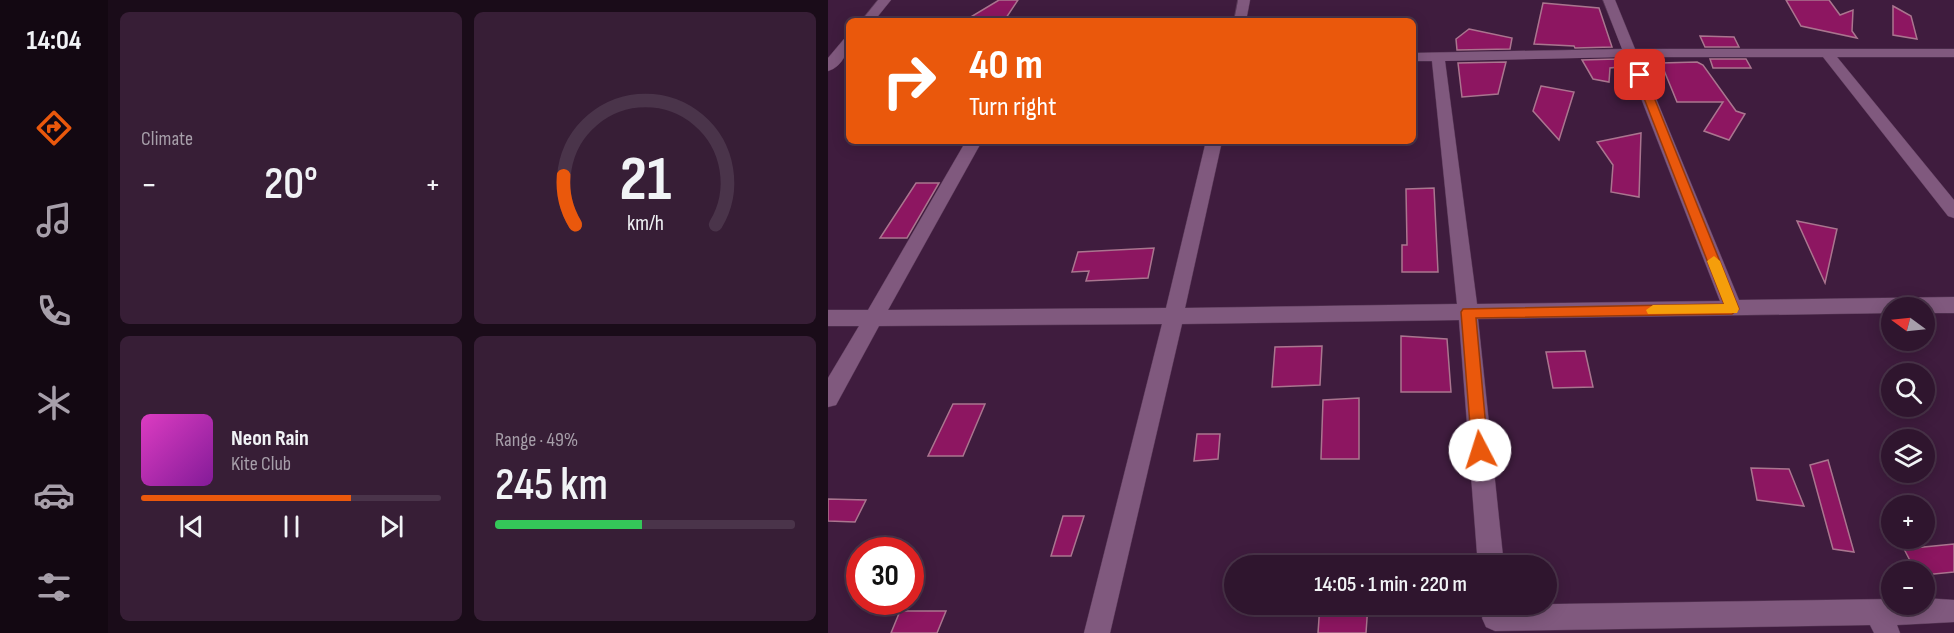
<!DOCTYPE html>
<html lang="en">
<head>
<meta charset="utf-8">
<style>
  :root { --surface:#2f152e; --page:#371e36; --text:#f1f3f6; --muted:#a79faa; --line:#4a344a; --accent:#ea580c }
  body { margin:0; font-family:"Sofia Sans Condensed",sans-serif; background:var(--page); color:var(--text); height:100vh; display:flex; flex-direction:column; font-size:22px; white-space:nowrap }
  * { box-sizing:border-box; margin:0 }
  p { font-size:20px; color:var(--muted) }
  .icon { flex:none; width:33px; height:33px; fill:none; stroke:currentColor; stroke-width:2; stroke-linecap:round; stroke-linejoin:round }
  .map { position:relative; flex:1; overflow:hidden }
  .details { display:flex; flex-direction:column; gap:12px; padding:12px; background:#1a0c19; width:720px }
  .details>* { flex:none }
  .banner { position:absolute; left:18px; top:18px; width:570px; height:126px; border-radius:9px; box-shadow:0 3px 15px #0003,0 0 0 2px var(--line); background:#ea580c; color:#fff; overflow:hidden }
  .needle { width:39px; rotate:285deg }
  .tools { position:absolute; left:1053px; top:297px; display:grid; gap:12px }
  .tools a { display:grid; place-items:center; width:54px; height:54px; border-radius:50%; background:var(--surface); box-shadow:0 3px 15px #0003,0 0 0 2px var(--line); font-size:30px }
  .speed { position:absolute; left:18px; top:537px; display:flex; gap:12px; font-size:30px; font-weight:700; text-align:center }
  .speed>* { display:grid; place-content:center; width:78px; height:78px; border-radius:50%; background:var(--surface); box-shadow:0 3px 15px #0003,0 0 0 2px var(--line); line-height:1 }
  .speed .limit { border:9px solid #d22; background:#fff; color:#111 }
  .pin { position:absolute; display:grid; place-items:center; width:51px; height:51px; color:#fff; margin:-26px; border-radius:12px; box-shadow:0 3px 9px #0006 }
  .me { position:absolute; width:66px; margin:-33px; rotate:355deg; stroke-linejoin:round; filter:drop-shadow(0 0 4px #0008) }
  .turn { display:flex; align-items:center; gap:21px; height:126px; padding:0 24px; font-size:27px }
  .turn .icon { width:78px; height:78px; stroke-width:2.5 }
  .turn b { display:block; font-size:42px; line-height:51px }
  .big { font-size:45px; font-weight:600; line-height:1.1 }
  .details .card { flex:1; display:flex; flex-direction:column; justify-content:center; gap:9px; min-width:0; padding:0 21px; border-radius:9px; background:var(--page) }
  .details .dial { align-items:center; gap:0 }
  .dial svg { height:156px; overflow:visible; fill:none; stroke:var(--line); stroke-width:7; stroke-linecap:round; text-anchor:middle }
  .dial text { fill:var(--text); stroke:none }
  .song { display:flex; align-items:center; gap:18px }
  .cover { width:72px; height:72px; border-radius:9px; background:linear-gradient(135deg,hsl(310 70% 55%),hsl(290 70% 35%)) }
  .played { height:6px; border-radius:3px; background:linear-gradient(90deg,var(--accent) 70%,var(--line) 70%) }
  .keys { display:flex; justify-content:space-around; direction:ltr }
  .heat { display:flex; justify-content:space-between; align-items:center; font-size:33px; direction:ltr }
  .charge { height:9px; border-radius:4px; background:linear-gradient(90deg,#34c759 49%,var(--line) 0) }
  .details .tiles { flex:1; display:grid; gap:12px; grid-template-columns:repeat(2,1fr) }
  .trip { position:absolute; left:396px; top:555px; width:333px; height:60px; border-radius:30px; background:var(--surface); box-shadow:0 3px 15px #0003,0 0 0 2px var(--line); font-weight:600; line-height:60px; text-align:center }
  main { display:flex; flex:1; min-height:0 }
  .tabs { display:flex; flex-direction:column; width:108px; justify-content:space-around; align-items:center; background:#130812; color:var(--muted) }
  .tabs .icon { width:42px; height:42px }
  .tabs .active { color:var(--accent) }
  .tabs b { font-size:27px; color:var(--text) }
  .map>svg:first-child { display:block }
</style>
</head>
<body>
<main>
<nav class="tabs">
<b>14:04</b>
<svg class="icon active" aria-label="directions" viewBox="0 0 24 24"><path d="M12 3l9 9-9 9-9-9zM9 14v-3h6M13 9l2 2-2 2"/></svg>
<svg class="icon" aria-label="music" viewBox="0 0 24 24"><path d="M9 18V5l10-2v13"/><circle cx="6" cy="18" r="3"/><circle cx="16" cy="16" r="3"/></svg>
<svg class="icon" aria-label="phone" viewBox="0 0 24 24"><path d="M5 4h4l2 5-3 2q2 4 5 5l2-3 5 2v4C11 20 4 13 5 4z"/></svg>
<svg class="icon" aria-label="climate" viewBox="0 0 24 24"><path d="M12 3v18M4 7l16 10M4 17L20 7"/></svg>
<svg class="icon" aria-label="car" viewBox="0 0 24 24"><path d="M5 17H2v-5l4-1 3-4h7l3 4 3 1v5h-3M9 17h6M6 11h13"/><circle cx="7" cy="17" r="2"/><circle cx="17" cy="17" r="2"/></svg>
<svg class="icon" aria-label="filters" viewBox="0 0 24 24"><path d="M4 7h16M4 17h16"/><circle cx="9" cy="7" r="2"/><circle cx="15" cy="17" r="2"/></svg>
</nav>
<section class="details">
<div class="tiles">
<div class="card"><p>Climate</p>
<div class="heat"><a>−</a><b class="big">20°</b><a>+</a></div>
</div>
<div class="card dial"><svg viewBox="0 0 100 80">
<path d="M14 69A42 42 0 1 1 86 69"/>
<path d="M14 69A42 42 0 0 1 8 44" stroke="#ea580c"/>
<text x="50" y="56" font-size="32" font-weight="700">21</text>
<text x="50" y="72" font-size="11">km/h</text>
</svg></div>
<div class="card">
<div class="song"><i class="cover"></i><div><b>Neon Rain</b><p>Kite Club</p></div></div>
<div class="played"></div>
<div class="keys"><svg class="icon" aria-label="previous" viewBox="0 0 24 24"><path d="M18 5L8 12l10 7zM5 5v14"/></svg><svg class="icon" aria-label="pause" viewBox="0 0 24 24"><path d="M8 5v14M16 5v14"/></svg><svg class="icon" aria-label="next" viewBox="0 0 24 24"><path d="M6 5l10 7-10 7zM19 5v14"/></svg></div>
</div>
<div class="card"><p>Range · 49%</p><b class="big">245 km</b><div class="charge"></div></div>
</div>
</section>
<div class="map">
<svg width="1126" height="633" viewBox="0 0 1126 633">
  <rect width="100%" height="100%" fill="#3f1c3e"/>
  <g fill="#8d1661" stroke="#aa758f" stroke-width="1.5">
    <polygon points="171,0 190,0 176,21 136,21"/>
    <polygon points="958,0 1001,0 1012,15 1025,10 1024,31 1029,38 973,26"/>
    <polygon points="715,3 771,8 784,47 747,48 746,46 706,44"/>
    <polygon points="1065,6 1083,16 1089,39 1065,35"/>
    <polygon points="641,29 684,38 682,49 629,50 628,39"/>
    <polygon points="872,36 906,37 911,47 877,47"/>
    <polygon points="789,59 791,67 782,68 781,82 765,79 754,60"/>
    <polygon points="882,59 918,59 923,68 885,68"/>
    <polygon points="678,62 670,94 634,97 630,63"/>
    <polygon points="869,62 875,65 908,111 917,114 901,140 876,131 895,102 849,102 833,63"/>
    <polygon points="713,86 746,92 731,140 705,111"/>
    <polygon points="813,133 811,197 783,192 785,165 769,142"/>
    <polygon points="88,183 111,183 79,238 52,238"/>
    <polygon points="606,188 610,272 574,272 574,245 579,245 578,189"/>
    <polygon points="969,221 1009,229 997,283"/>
    <polygon points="326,248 320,278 258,281 261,271 244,272 250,252"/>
    <polygon points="573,336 619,339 623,392 573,392"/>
    <polygon points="494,346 492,385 444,387 447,347"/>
    <polygon points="757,351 765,387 725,388 718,352"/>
    <polygon points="531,398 531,459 493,459 495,400"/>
    <polygon points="125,404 157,404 135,456 100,456"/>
    <polygon points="369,434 392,434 390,459 366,461"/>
    <polygon points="1000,460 1026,552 1005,549 982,465"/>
    <polygon points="923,468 961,469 976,506 929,500"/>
    <polygon points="0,499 38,500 27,522 0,521"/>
    <polygon points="235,516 256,516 243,556 223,556"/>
    <polygon points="1126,544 1126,572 1096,575 1096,572 1088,572 1076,549"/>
    <polygon points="492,604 540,604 538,633 490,633"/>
    <polygon points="72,611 118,611 109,633 63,633"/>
  </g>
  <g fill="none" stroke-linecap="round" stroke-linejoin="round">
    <g stroke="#593a58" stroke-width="1">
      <g id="minor">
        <polygon points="50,0 63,0 46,21 33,21"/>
        <polygon points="410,0 422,0 418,21 406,21"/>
        <path d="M775,0H787L807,49H1126V57H1009L1126,200V218L1120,216L995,57H811L911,300L1126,297V313H1096V308H1064V313L650,319L676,566H650L631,320L354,324L282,633H256L334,324L51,326L8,405L0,407V378L31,326H0V310H40L138,141H154L60,310L338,308L378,141H394L357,308L629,304L604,61H585V53L794,49ZM797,57L892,301L649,304L617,61Z"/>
        <path d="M21,38C21,51 14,67 0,71V58L16,39Z"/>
        <polygon points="1096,598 1126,600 1126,622 1069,625 1072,633 1046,633 1042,625 667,631 658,627 654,618 658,609 667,605 1064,599 1064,604 1096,604"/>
      </g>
    </g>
    <use href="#minor" fill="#80597e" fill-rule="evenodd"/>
  </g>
  <polygon fill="#ea580c" stroke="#983908" stroke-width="1.5" points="808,72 817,75 911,309 904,314 648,318 660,450 658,456 652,458 647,456 644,450 633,312 635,309 896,304 807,75"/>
  <polygon fill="#f59e0b" points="886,256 892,261 911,309 909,313 820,314 818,310 825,305 896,304 879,261"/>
</svg>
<div class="tools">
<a><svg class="needle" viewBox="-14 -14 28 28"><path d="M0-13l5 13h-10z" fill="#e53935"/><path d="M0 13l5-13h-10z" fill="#a79faa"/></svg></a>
<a><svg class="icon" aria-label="search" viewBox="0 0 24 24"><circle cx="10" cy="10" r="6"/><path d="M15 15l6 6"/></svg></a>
<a><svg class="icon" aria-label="layers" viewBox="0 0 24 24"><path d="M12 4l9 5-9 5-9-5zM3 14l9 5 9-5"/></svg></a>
<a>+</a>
<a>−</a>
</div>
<div class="speed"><div class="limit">30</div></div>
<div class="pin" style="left:812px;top:75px;background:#d93025"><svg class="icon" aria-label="arrive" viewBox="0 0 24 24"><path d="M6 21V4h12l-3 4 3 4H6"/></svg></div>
<svg class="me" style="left:652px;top:450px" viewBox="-20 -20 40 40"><circle r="19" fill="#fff"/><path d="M0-13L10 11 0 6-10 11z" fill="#ea580c"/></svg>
<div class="trip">14:05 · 1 min · 220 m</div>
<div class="banner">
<div class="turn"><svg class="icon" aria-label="right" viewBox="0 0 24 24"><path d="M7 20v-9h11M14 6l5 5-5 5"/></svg><div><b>40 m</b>Turn right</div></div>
</div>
</div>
</main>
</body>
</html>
